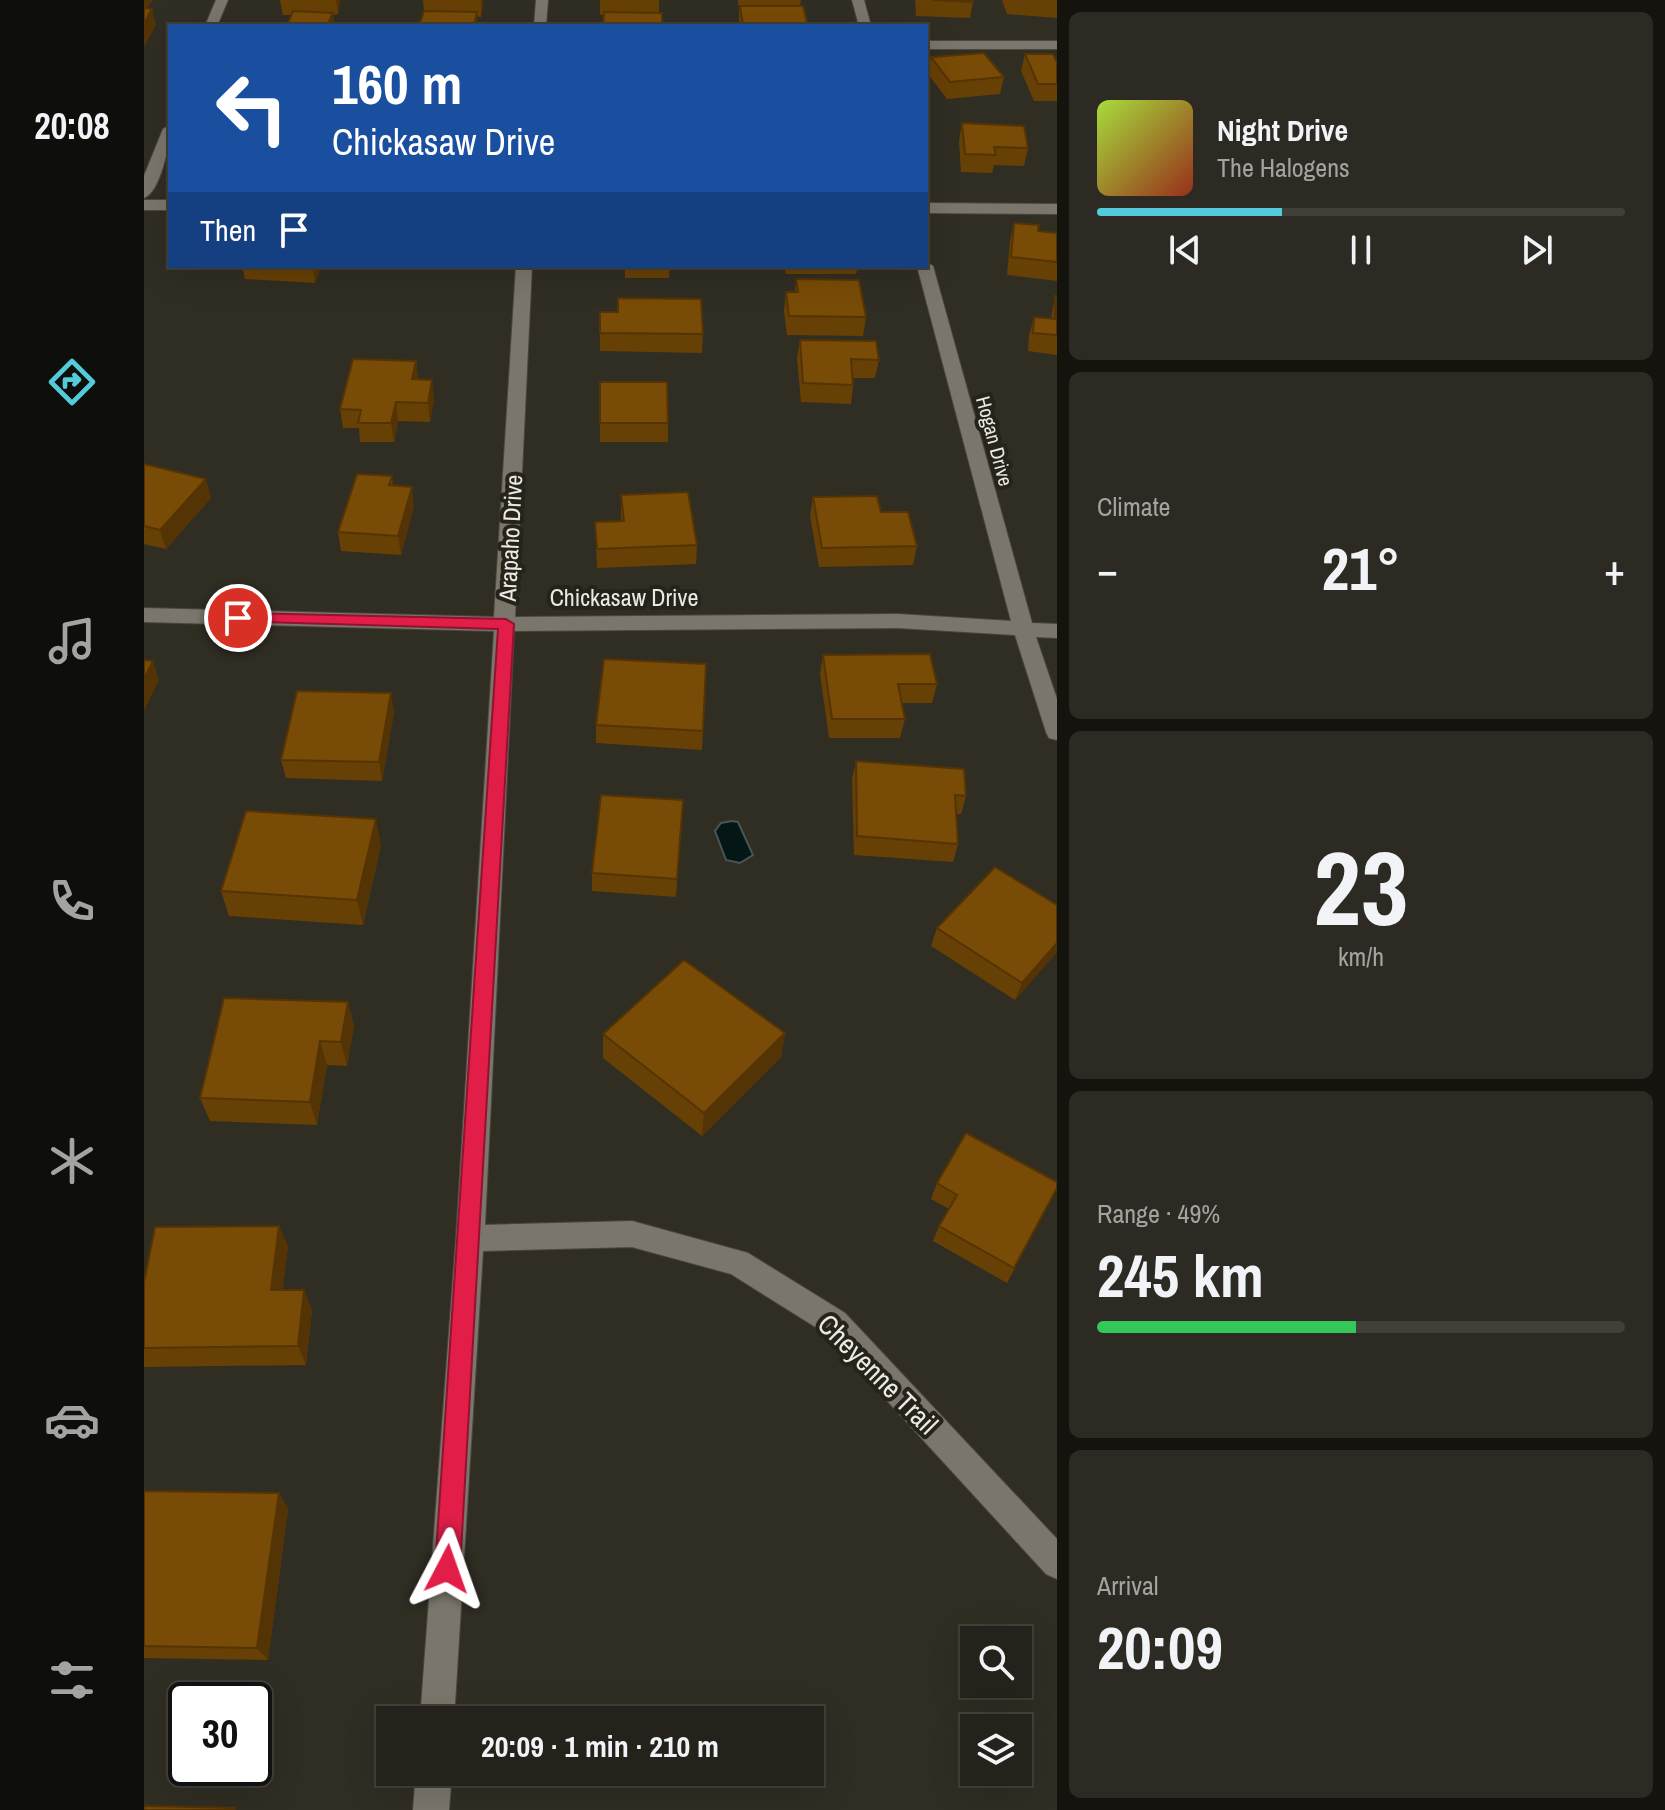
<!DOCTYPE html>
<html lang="en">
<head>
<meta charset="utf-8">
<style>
  :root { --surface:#24221a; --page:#2c2a23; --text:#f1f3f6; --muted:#a3a4a2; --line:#413f39; --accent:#53cbdb }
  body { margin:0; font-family:"Archivo Narrow",sans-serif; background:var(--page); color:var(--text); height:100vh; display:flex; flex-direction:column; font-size:30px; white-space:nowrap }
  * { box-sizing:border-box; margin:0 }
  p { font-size:26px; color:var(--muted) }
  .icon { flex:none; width:44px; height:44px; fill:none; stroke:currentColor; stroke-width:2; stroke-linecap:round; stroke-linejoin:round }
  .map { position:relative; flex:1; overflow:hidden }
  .sheet { display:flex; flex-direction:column; gap:12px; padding:12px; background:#14130e; width:608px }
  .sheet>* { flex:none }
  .guide { position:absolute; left:24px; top:24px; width:760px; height:244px; border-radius:0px; box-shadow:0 8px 32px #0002,0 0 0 2px var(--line); background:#1a4fa0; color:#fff; overflow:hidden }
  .controls { position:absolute; left:816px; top:1626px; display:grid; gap:16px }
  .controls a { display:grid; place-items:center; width:72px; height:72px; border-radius:0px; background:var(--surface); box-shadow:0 8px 32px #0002,0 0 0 2px var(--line); font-size:40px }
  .speed { position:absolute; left:24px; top:1682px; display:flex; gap:16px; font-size:40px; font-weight:700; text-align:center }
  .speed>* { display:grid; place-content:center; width:104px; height:104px; border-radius:50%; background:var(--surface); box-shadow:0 8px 32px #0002,0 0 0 2px var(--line); line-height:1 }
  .speed .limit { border:4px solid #111; border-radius:12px; background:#fff; color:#111 }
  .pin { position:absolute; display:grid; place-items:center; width:68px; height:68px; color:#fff; margin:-34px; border:4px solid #fff; border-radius:50%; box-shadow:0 2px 8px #0007 }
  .me { position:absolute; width:88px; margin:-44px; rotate:4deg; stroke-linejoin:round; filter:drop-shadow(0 0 6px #0008) }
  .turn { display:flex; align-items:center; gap:28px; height:168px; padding:0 32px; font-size:36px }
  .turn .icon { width:104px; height:104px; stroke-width:2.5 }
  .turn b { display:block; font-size:56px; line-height:68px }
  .then { display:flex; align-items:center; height:76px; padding:0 32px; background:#0003; gap:16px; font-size:30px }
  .big { font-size:60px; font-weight:700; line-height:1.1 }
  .sheet .card { flex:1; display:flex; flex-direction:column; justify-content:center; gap:12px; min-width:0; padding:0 28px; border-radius:12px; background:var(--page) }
  .sheet .dial { align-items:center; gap:0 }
  .dial b { font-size:104px; line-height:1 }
  .song { display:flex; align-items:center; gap:24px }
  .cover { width:96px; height:96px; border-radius:12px; background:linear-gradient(135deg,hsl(80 70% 55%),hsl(10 70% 35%)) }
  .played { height:8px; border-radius:4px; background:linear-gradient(90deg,var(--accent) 35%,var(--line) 35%) }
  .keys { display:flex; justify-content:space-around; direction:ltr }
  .heat { display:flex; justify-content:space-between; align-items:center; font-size:44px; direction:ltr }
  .charge { height:12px; border-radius:6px; background:linear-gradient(90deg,#34c759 49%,var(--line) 0) }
  .trip { position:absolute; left:232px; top:1706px; width:448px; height:80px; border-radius:0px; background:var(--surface); box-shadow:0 8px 32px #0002,0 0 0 2px var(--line); font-weight:700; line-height:80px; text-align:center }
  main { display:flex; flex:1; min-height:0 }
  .menu { display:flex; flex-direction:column; width:144px; justify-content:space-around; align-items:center; background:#0e0e0a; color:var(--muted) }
  .menu .icon { width:56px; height:56px }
  .menu .on { color:var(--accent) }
  .menu b { font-size:36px; color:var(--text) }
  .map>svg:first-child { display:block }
</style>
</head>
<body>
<main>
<nav class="menu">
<b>20:08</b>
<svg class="icon on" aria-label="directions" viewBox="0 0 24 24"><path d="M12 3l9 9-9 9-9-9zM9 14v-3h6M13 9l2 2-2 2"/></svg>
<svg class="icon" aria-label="music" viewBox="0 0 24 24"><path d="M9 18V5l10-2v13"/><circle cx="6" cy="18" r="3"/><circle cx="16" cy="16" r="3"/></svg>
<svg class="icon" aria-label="phone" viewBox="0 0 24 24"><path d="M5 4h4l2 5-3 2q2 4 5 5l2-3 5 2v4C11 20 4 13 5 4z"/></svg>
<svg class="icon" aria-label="climate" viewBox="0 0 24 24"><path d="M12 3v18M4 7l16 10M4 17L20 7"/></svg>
<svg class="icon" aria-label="car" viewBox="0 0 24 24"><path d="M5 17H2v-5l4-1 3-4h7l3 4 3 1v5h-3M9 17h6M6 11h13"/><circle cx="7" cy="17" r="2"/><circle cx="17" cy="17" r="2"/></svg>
<svg class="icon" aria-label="filters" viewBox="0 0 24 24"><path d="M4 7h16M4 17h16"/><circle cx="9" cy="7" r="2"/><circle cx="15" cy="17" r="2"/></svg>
</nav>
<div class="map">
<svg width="913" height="1810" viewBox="0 0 913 1810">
  <rect width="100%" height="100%" fill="#302d23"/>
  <polygon fill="#051617" stroke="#4a5554" stroke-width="2" points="588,821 594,822 609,855 596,863 582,860 571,831 577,823"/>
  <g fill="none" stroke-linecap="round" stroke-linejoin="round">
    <g stroke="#4b4840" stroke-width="2">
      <g id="minor">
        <polygon points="72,0 84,0 73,26 61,26"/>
        <polygon points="392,0 404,0 402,26 390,26"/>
        <polygon points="708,0 720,0 727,26 715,26"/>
        <rect x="782" y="41" width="131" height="8"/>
        <path d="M26,125C26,143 17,191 0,198V176L19,129Z"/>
        <rect x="0" y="200" width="26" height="10"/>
        <polygon points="782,203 913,204 913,214 782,213"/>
        <polygon points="782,262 789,266 888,623 913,624 913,638 892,637 913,699 913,740 905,738 902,732 871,635 754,628 370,631 341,1225 488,1221 604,1253 701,1313 913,1539 913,1579 902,1574 681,1333 587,1274 488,1247 339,1251 310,1720 276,1720 312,1238 350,631 0,622 0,608 350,617 372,266 388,266 371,617 754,614 867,621 773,266 782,266"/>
        <polygon points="272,1772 308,1772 305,1810 269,1810"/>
      </g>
    </g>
    <use href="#minor" fill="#7a766b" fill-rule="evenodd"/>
  </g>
  <g fill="#674005">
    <polygon points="136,0 196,0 194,14 143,25 148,15 139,15"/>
    <polygon points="279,0 339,0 337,17 280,11"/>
    <polygon points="456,0 515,0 515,13 456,15"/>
    <polygon points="594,0 657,0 656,6 664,26 595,26 595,8"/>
    <polygon points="771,0 829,0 829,2 826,18 772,16"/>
    <polygon points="858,0 913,0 913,18 863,14"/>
    <polygon points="881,54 913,62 913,101 890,101 877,71"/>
    <polygon points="787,57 860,77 856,94 803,99 784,74"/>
    <polygon points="818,123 884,148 880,166 850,165 848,173 817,172 815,141"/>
    <polygon points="870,223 894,231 913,233 913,281 863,275 866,241"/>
    <polygon points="98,266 177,266 171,283 101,279"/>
    <rect x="226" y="266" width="70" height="3"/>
    <polygon points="481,266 526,266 525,278 481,278"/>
    <polygon points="640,266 714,266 712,274 642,274"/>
    <polygon points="652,279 722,317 719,336 643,335 640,311 642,292 651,292"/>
    <polygon points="911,296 913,297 913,355 884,351 885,336 890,317 907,319"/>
    <polygon points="456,312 559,334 558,353 456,351"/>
    <polygon points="656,340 735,360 731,378 709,378 709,385 707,404 657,402 653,358"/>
    <polygon points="272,361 274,379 290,399 286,422 254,421 250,442 216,442 215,428 199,428 196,409"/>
    <polygon points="456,382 524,423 524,442 456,442"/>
    <polygon points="0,464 67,498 22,549 0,544"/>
    <polygon points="248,476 249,486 270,506 257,555 197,551 194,532"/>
    <polygon points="477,495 553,545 552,564 453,568 451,522 477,521"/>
    <polygon points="669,497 737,512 773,546 769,565 675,567 666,516"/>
    <polygon points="679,655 793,684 788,703 757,703 761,719 756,738 685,738 676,674"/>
    <polygon points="250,712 238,781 142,778 137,760"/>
    <polygon points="452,725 559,731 558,750 452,743"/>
    <polygon points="712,761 822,796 817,814 812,814 814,844 809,862 710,855 708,779"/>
    <polygon points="539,800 532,897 448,891 448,873"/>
    <polygon points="237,845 219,925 85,916 77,891"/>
    <polygon points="913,905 913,952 871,1000 787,946 793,928"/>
    <polygon points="204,1002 210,1026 203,1066 183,1065 173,1125 66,1121 56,1098"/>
    <polygon points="641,1033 637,1057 558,1136 459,1058 459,1034"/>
    <polygon points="793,1183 913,1188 863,1283 789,1241 795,1226 805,1209 787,1199"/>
    <polygon points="135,1226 144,1247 138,1290 168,1310 162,1365 0,1367 0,1282"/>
    <polygon points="0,1491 135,1493 144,1509 124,1660 0,1658"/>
  </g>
  <g fill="#543404">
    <polygon points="0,0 9,0 0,12"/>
    <polygon points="192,0 196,0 194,14"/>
    <polygon points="337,0 339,0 339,7 337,17"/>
    <polygon points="8,9 12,25 0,47 0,23"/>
    <polygon points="333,12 334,26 330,26"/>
    <polygon points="189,13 191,26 183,26"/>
    <polygon points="168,266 177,266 171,283"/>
    <polygon points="272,361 274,380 268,379"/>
    <polygon points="288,380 290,399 286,422 284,403"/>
    <polygon points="252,402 254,421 250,442 247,423"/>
    <polygon points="62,479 67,498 22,549 16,530"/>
    <polygon points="268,487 270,506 257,555 254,536"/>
    <polygon points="9,661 15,680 0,711 0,679"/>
    <polygon points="247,693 250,712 238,781 235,762"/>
    <polygon points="232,819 237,845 219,925 213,900"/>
    <polygon points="913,943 913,952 871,1000 878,983"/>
    <polygon points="204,1002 210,1026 203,1066 197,1042"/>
    <polygon points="641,1033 637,1057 558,1136 560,1113"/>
    <polygon points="176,1041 183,1065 173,1125 166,1102"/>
    <polygon points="135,1226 144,1247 136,1310 127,1290"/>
    <polygon points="160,1290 168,1310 162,1365 154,1346"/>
    <polygon points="135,1493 144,1509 124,1660 113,1648"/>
  </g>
  <g fill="#784b06" stroke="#543404" stroke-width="2">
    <polygon points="788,0 829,0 829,2"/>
    <polygon points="596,6 659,6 664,26 599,26"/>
    <polygon points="0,8 8,9 0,23"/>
    <polygon points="149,11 189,13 183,26 124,26 125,25 143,25"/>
    <polygon points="280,11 333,12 330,26 275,26"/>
    <polygon points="460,12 518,13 518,26 459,26"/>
    <polygon points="840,53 860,77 806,82 787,57"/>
    <polygon points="881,54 909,54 913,62 913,84 894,84"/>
    <polygon points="818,123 880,126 884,148 850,147 852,155 821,154"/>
    <polygon points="870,223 895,225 894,231 913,233 913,262 867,257"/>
    <polygon points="652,279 715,280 722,317 645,316 642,292 654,292"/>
    <polygon points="911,296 913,297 913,335 889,333 890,317 911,319"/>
    <polygon points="474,298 557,299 559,334 456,333 456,312 474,312"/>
    <polygon points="656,340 732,341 735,360 707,359 709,385 659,383"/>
    <polygon points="209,359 272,361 268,379 288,380 284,403 252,402 247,423 214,423 217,410 196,409"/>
    <polygon points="456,382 523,382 524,423 456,423"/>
    <polygon points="0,464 62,479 16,530 0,526"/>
    <polygon points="213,474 248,476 245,485 268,487 254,536 194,532"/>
    <polygon points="544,492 553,545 453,549 451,522 480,521 477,495"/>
    <polygon points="733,496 737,512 764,512 773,546 678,548 669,497"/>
    <polygon points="786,654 793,684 754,684 761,719 688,719 679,655"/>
    <polygon points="460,659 562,664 559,731 452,725"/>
    <polygon points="0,660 9,661 0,679"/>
    <polygon points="153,691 247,693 235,762 137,760"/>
    <polygon points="712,761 820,769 822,796 811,795 814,844 713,836"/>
    <polygon points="457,795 539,800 533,879 448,873"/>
    <polygon points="102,811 232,819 213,900 77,891"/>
    <polygon points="851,867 913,905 913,943 878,983 793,928"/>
    <polygon points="540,960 641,1033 560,1113 459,1034"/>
    <polygon points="80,998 204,1002 197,1042 176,1041 166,1102 56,1098"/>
    <polygon points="822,1133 913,1182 913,1188 870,1268 795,1226 813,1195 793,1183"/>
    <polygon points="135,1226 127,1290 160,1290 154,1346 0,1348 0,1282 11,1227"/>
    <polygon points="0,1491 135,1493 113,1648 0,1646"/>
    <polygon points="0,1806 91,1808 90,1810 0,1810"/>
  </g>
  <polygon fill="#e11d48" stroke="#92132f" stroke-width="2" points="94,613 362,619 370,624 316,1569 312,1578 303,1582 295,1578 291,1569 354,629 88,621 88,614"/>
  <g text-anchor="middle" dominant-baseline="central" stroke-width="8" stroke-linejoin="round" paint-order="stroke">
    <g font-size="20" fill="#ebe9e3" stroke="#26231a">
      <text transform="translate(851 441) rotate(75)">Hogan Drive</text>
    </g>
    <g font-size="24" fill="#ebe9e3" stroke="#26231a">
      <text transform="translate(366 538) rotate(-87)">Arapaho Drive</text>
      <text x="480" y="597">Chickasaw Drive</text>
    </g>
    <g font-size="28" fill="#ebe9e3" stroke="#26231a">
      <text transform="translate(734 1374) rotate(45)">Cheyenne Trail</text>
    </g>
  </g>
</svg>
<div class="controls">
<a><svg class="icon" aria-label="search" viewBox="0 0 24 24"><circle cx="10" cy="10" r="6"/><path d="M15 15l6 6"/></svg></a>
<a><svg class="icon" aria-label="layers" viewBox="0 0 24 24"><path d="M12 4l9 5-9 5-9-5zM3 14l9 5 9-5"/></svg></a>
</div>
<div class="speed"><div class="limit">30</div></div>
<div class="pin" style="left:94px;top:618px;background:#d93025"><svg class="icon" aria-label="arrive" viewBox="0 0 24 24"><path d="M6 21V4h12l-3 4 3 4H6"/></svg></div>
<svg class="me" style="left:303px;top:1569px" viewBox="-20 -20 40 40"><path d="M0-17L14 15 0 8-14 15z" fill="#e11d48" stroke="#fff" stroke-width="4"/></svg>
<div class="trip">20:09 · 1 min · 210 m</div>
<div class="guide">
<div class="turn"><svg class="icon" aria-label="left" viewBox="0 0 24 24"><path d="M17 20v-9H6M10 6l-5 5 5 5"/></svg><div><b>160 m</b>Chickasaw Drive</div></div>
<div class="then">Then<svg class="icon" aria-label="arrive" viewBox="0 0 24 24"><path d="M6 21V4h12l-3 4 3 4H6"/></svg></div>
</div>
</div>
<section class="sheet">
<div class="card">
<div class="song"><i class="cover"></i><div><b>Night Drive</b><p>The Halogens</p></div></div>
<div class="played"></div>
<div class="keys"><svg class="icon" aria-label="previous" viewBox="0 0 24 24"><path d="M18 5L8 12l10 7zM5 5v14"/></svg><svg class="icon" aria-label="pause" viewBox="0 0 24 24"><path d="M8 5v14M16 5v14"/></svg><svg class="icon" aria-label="next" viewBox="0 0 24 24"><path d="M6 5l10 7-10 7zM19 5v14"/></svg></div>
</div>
<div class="card"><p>Climate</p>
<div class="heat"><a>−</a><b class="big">21°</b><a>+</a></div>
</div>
<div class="card dial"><b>23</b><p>km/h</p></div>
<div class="card"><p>Range · 49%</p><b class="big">245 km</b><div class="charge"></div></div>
<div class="card"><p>Arrival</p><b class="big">20:09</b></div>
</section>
</main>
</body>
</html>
